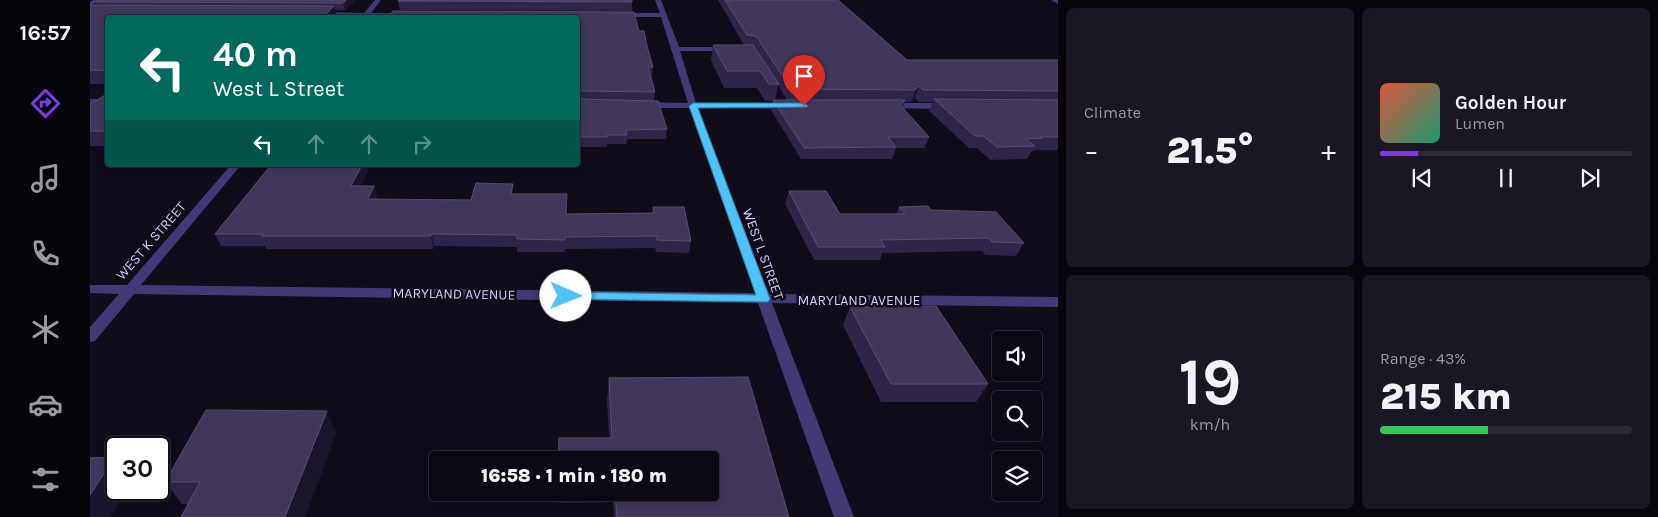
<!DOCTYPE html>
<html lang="en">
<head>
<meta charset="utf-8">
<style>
  :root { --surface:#0c0914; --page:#1a1722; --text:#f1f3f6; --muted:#9a9aa0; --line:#2c2a34; --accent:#7c3aed }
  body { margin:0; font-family:Karla,sans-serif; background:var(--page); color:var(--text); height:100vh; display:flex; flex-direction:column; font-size:19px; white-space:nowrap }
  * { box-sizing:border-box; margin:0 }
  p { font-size:16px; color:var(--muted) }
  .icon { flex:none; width:28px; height:28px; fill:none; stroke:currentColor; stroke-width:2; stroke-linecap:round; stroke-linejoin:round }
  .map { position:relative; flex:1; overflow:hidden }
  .details { display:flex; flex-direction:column; gap:8px; padding:8px; background:#07050b; width:600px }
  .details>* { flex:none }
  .guide { position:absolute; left:15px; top:15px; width:475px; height:152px; border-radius:5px; box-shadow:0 2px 8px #0003,0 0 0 1px var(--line); background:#00695c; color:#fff; overflow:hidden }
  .controls { position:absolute; left:902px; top:331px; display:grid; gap:10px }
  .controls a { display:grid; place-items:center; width:50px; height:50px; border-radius:5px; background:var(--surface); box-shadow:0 2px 8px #0003,0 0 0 1px var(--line); font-size:25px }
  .speed { position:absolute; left:15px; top:436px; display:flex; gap:10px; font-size:25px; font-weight:700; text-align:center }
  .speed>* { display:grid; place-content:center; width:65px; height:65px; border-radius:50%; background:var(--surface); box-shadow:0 2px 8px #0003,0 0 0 1px var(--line); line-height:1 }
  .speed .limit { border:2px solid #111; border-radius:8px; background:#fff; color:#111 }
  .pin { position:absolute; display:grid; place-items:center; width:42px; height:42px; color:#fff; margin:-51px -21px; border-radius:50% 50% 50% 0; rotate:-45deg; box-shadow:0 0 5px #0007 }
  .pin .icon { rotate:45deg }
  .me { position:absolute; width:55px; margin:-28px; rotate:91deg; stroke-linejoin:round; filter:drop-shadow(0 0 4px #0008) }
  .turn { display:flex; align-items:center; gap:18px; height:105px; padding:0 25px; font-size:22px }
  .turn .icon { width:65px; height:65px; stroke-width:2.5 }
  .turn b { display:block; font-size:35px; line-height:42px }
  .lanes { display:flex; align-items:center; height:48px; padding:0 25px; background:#0003; justify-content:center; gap:25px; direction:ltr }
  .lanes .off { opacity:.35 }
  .big { font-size:38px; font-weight:800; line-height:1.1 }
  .details .tile { flex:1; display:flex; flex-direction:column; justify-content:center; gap:8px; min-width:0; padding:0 18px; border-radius:8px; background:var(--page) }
  .details .dial { align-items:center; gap:0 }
  .dial b { font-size:65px; line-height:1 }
  .song { display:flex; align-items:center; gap:15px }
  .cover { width:60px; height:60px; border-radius:8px; background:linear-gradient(135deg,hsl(10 70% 55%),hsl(160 70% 35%)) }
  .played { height:5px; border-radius:2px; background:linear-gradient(90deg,var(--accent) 15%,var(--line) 15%) }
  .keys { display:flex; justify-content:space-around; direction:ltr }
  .heat { display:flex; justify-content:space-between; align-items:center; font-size:28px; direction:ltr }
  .charge { height:8px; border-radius:4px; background:linear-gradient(90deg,#34c759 43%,var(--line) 0) }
  .details .tiles { flex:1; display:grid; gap:8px; grid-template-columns:repeat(2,1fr) }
  .trip { position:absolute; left:339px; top:451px; width:290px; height:50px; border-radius:5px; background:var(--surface); box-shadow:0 2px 8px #0003,0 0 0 1px var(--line); font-weight:800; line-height:50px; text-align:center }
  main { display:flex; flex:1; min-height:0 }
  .tabs { display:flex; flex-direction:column; width:90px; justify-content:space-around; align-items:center; background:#050408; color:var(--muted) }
  .tabs .icon { width:35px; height:35px }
  .tabs .active { color:var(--accent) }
  .tabs b { font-size:22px; color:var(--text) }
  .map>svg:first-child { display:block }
</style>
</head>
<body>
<main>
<nav class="tabs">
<b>16:57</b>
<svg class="icon active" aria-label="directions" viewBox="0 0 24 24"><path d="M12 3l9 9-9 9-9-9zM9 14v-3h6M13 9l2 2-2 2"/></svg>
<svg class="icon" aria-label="music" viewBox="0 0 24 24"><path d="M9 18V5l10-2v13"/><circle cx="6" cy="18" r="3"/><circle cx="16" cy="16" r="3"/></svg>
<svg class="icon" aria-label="phone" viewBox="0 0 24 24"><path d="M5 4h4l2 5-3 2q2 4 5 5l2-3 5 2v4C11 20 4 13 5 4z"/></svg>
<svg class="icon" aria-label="climate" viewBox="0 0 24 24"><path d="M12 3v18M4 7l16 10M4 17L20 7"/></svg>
<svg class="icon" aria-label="car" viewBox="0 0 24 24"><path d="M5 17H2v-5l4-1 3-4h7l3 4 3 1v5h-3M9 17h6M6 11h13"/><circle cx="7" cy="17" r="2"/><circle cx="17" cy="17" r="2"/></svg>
<svg class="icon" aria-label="filters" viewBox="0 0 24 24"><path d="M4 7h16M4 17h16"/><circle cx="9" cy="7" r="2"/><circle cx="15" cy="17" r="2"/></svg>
</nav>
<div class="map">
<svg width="968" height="517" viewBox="0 0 968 517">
  <rect width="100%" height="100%" fill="#100c1a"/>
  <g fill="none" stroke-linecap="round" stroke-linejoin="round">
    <g fill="#423a76" fill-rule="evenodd">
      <polygon points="3,0 11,0 0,6 0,2"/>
      <polygon points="285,0 291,0 281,13 316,13 319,15 316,17 229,16 226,14 229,12 274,13"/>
      <polygon points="565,0 571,0 589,47 638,47 642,49 638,51 590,51 606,103 698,103 702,106 698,109 608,108 679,294 968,297 968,307 682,303 764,517 744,517 668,303 44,294 5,341 0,342 0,327 29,294 0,293 0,285 37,285 141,165 151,165 51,285 665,293 599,108 553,108 549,105 553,102 598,103 571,17 529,17 526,15 529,13 570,13"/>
      <polygon points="961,0 968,0 968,4"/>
      <rect x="0" y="99" width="18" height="6"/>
      <polygon points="796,103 858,103 862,106 858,109 793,108 792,106"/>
    </g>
  </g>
  <g fill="#2f2548" fill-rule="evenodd">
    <polygon points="10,0 265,0 255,10 18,18 18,84 0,84 0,5 7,5 6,2"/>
    <path d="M628,0H748L817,60H968V150H945V151H942L937,159L900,160L887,148H879L839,111L843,102H829L825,98L821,102H815L813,107L839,137L835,148H806L802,159H711L681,110L683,101H675L667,88H634L621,60L623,45H654ZM688,85L697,100H685Z"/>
    <polygon points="308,1 542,2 542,11 310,10"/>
    <polygon points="488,18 549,31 563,67 562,76 561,76 565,92 564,100 577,129 576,139 537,139 536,144 517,144 517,147 488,147"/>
    <polygon points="18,93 18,146 0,146 0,105"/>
    <polygon points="181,165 281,165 270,186 284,186 287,197 286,199 381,200 423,184 423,194 477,214 562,213 563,207 601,241 599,253 566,252 565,248 475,249 475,252 427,252 427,247 344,246 343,249 176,249 175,246 131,246 125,234"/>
    <polygon points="699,191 750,214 806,214 809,207 841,210 934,243 926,256 895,255 892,251 792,253 790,260 724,260 695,204"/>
    <polygon points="760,307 898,384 886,402 791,402 753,325"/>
    <polygon points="519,378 699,517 524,517 523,502 469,503 468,492 620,492 519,438 517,400"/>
    <polygon points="246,433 215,517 91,517 98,504 92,504 75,482"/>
  </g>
  <g fill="#1b142d">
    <polygon points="256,0 265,0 255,10 253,3"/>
    <polygon points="244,6 247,18 232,18"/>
    <polygon points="829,86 825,98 821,102 825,90"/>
    <polygon points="272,165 281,165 264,197 261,186"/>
    <polygon points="423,184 423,195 421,194"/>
    <polygon points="284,186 287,197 281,211 278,199"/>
    <polygon points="342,234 344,246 343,249 341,236"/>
    <polygon points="237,411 246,433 215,517 195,517"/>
    <polygon points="25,457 26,459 26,490 37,490 21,517 0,517 0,495"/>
  </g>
  <g fill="#41375b" stroke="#584e74">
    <polygon points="10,0 256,0 253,3 6,2"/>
    <polygon points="309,0 542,0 542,2 308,1"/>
    <polygon points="635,0 748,0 817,60 968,60 968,91 833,90 829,86 825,90 701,89 666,36 657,35"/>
    <polygon points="0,5 244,6 232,18 18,18 18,71 0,70"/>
    <polygon points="303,11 544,12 549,31 554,31 557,46 563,67 558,67 565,92 488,91 488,93 488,18 298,18"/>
    <polygon points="623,45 663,45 689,84 679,84 670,71 637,71"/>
    <polygon points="18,93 18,131 0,131 0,105"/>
    <polygon points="488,99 568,101 577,129 536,130 537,135 517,135 517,137 488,137"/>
    <polygon points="844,99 968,100 968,137 950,137 952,138 935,139 945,146 907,147 893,136 885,136"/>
    <polygon points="683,100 815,100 810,105 839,137 798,137 806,147 714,148"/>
    <polygon points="181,165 272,165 261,186 284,186 278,199 381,200 386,183 423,184 421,194 477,194 476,214 564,213 563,207 594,207 601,241 567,240 567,236 475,237 475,240 427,239 427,235 342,234 341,236 171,236 173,234 125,234"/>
    <polygon points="699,191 736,191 750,214 815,214 809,207 838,206 841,210 906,212 934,243 902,242 899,238 791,240 795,247 728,247"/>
    <polygon points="846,306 898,384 801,384 760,307"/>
    <polygon points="658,377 699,517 527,517 525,492 620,492 620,460 468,460 469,438 522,438 519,378"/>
    <polygon points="116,410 237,411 195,517 91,517 110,482 75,482"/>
    <polygon points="25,457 0,495 0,458"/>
  </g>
  <polygon fill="#4fc3f7" stroke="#337fa1" points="714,103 718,106 717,107 608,108 680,299 678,302 471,299 469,296 476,292 666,295 599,106 603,103"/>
  <g text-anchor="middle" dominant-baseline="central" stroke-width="5" stroke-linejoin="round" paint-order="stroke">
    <g font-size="14" fill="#d3c9fb" stroke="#100c1a">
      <text transform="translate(61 241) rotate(-49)">WEST K STREET</text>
      <text transform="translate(673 254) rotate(70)">WEST L STREET</text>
      <text transform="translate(364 294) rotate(1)">MARYLAND AVENUE</text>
      <text x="769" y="300">MARYLAND AVENUE</text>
    </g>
  </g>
</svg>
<div class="controls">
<a><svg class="icon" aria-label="sound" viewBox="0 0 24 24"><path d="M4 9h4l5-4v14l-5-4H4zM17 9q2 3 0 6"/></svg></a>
<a><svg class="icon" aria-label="search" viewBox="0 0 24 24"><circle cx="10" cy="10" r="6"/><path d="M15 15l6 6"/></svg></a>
<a><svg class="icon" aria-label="layers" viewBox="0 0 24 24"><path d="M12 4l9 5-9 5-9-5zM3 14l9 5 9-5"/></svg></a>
</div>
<div class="speed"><div class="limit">30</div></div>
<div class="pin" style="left:714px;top:106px;background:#d93025"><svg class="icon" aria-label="arrive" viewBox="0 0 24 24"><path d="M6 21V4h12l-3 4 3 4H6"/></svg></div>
<svg class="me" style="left:476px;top:296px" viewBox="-20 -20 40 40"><circle r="19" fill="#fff"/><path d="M0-13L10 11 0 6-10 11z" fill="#4fc3f7"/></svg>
<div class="trip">16:58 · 1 min · 180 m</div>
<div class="guide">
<div class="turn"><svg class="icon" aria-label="left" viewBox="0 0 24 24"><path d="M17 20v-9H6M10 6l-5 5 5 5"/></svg><div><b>40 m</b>West L Street</div></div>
<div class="lanes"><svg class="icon" aria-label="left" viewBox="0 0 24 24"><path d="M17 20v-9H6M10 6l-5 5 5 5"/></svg><svg class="icon off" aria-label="ahead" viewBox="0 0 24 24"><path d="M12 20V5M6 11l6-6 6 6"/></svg><svg class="icon off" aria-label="ahead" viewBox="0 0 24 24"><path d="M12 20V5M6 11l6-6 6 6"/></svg><svg class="icon off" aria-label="right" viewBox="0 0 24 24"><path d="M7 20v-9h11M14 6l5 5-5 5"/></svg></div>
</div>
</div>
<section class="details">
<div class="tiles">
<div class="tile"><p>Climate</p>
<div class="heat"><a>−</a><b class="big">21.5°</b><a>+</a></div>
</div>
<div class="tile">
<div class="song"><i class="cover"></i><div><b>Golden Hour</b><p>Lumen</p></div></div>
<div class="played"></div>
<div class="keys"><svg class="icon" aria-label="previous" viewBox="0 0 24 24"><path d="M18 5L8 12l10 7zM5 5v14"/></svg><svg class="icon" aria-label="pause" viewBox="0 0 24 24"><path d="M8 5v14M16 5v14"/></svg><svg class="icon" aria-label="next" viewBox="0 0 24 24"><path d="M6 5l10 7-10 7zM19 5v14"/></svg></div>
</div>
<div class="tile dial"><b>19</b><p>km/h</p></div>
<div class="tile"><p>Range · 43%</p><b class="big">215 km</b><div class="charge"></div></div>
</div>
</section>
</main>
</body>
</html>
